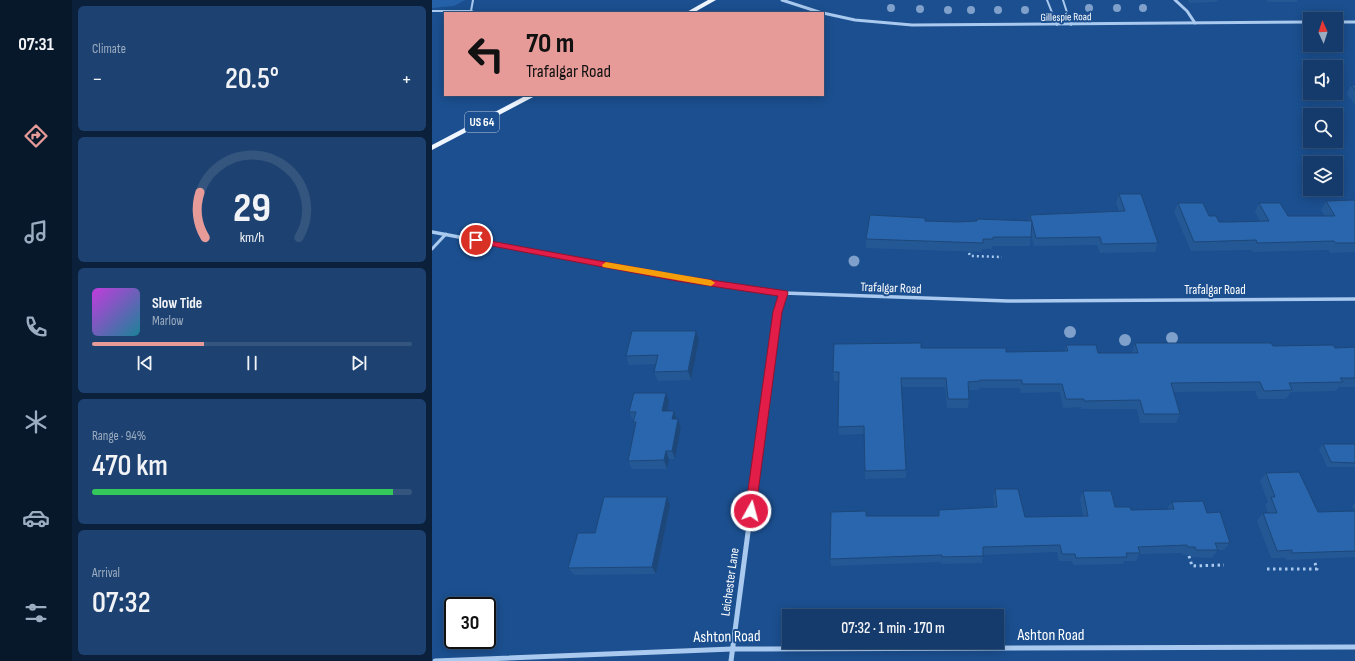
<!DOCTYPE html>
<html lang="en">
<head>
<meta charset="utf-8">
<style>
  :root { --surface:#143b6b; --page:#1d4271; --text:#f1f3f6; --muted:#9dadc1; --line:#33557e; --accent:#e69b98 }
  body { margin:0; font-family:"Sofia Sans Condensed",sans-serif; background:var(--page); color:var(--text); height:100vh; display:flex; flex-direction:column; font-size:15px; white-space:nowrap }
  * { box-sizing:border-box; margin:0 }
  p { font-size:13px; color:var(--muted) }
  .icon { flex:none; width:22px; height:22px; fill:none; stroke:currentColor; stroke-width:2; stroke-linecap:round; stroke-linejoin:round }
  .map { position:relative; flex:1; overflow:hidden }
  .details { display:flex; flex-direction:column; gap:6px; padding:6px; background:#0b203b; width:360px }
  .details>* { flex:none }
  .top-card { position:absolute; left:12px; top:12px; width:380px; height:84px; border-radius:0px; box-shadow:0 2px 10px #0003,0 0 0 1px var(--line); background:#e69b98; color:#111; overflow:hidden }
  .needle { width:26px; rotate:357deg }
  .tools { position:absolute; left:871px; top:12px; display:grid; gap:8px }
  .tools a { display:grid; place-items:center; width:40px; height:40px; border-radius:0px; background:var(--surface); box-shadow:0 2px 10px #0003,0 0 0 1px var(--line); font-size:20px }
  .speed { position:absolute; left:12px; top:597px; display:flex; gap:8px; font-size:20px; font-weight:700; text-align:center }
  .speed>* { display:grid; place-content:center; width:52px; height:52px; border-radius:50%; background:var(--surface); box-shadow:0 2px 10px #0003,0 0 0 1px var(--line); line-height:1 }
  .speed .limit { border:2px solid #111; border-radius:6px; background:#fff; color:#111 }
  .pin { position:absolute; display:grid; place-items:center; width:34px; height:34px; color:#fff; margin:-17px; border:2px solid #fff; border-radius:50%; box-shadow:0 1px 4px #0007 }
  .me { position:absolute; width:44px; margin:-22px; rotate:7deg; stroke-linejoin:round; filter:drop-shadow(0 0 3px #0008) }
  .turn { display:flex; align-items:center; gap:14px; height:84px; padding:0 16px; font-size:18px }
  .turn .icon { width:52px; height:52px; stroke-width:2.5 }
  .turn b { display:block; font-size:28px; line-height:34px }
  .big { font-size:30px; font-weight:600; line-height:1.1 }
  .details .tile { flex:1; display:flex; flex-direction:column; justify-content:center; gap:6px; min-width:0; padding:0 14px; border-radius:6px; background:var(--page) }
  .details .dial { align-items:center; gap:0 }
  .dial svg { height:104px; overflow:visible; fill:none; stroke:var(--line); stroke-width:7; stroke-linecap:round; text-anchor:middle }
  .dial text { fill:var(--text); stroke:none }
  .song { display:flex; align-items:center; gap:12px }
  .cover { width:48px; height:48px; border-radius:6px; background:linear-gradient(135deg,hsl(290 70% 55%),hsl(190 70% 35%)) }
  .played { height:4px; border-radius:2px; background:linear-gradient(90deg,var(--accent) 35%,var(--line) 35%) }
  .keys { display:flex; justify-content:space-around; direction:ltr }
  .heat { display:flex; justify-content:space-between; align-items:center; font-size:22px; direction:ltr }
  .charge { height:6px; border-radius:3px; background:linear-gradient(90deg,#34c759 94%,var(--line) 0) }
  .trip { position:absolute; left:350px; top:609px; width:222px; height:40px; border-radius:0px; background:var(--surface); box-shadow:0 2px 10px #0003,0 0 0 1px var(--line); font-weight:600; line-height:40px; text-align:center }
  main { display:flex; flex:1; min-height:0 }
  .menu { display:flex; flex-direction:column; width:72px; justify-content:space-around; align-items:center; background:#08182b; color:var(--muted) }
  .menu .icon { width:28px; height:28px }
  .menu .active { color:var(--accent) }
  .menu b { font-size:18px; color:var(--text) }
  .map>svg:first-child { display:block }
</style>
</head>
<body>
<main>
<nav class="menu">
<b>07:31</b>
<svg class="icon active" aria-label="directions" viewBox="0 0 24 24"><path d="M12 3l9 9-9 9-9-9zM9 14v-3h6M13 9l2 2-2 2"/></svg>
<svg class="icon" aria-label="music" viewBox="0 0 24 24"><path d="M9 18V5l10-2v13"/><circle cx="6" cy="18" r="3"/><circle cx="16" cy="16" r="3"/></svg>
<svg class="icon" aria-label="phone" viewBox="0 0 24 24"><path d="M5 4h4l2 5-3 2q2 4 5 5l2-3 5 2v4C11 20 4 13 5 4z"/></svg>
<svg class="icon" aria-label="climate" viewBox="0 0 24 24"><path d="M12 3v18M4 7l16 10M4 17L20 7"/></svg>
<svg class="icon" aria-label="car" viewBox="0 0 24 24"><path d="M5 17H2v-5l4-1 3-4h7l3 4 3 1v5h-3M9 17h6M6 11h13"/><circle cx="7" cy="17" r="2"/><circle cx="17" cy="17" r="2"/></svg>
<svg class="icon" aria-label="filters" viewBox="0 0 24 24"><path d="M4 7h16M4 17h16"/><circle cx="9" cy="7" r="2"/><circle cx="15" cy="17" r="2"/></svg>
</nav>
<section class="details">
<div class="tile"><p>Climate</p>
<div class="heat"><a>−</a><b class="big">20.5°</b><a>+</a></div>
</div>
<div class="tile dial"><svg viewBox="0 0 100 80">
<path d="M14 69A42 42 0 1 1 86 69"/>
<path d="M14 69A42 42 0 0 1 10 34" stroke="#e69b98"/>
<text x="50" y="56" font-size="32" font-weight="700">29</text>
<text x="50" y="72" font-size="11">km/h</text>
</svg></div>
<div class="tile">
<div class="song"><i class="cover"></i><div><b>Slow Tide</b><p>Marlow</p></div></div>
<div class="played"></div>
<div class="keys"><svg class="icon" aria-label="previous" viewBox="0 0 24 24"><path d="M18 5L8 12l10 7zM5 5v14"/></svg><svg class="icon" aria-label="pause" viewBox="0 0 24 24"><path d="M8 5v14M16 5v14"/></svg><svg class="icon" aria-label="next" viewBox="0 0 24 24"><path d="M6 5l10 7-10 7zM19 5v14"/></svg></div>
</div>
<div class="tile"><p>Range · 94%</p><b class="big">470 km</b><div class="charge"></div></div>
<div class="tile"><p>Arrival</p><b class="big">07:32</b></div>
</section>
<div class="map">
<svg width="923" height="661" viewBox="0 0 923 661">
  <rect width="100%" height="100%" fill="#1b4f8f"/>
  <polygon fill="#2461a8" points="0,0 33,0 22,6 0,8"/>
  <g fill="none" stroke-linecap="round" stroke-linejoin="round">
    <polyline stroke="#a9c9ee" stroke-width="2.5" stroke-dasharray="2 3" stroke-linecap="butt" points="537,253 538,256 570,257"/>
    <g stroke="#a9c9ee" stroke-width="3" stroke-dasharray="2.5 3.5" stroke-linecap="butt">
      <polyline points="757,556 760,566 792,565"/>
      <polyline points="835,569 885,569 883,563"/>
    </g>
    <g stroke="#a9c9ee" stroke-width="2">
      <polyline points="615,0 625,25"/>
      <polyline points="631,0 639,25"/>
      <polyline points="0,11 39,11 44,13"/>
      <polyline points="39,11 41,0"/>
    </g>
    <polyline stroke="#a9c9ee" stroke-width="3" points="0,249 14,234"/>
    <g stroke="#a9c9ee" stroke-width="3">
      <polyline points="350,0 390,13"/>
      <polyline points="743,0 755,11 763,23"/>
      <polyline points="391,13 423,20 480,25 878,22"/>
      <polyline points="904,22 923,22"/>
    </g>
    <g stroke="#a9c9ee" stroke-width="3.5">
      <polyline points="0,232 245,278 352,293 576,301 923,299"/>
      <polyline points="336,382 345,312 352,293"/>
    </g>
    <g stroke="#a9c9ee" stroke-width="5">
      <polyline points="3,661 300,649 923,647"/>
      <polyline points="299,661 336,381"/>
    </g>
    <g fill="#f0f6ff" fill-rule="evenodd">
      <polygon points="276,0 284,0 261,13 253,13"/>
      <polygon points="95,95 105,95 0,150 0,145"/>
    </g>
  </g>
  <g fill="#7ea0ca">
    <circle cx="459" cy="8" r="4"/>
    <circle cx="657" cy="8" r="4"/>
    <circle cx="685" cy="8" r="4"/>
    <circle cx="711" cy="8" r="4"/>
    <circle cx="488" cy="9" r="4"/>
    <circle cx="516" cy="10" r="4"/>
    <circle cx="539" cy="10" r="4"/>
    <circle cx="566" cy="10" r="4"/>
    <circle cx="593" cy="10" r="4"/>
    <circle cx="422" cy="261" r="5.5"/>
    <circle cx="638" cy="332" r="6"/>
    <circle cx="740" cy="338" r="6"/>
    <circle cx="693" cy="340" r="6"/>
  </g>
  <g fill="#245895">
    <polygon points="756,0 786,0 785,2 757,3"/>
    <polygon points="834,0 865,0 865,2 836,2"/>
    <polygon points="919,85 923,85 923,105 915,94"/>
    <polygon points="687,194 726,243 723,252 668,253 665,245 602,246 599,235 598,246 560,246 560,249 550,249 550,252 434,248 434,239 493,221 526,222 597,221 598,215 687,211 684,203"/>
    <polygon points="894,201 923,201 923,252 898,253 897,250 821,252 819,250 759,251 742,212 746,203 777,216 787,222 798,222 828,221 823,212 827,203 856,216 893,216 889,210"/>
    <polygon points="264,331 267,340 259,380 226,381 222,372 224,364 197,365 194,356"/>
    <polygon points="703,343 903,348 923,347 923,387 907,387 904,391 859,392 854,399 826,399 823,391 741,392 748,414 744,423 708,423 705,409 649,409 649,407 631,408 628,392 589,393 588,388 547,388 547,390 536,390 537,399 536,408 515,408 513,387 469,387 474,470 474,478 433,479 432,434 407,435 406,427 407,381 402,381 401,372 489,348 574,352 633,351 634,345 666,353 700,353"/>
    <polygon points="237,401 235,411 242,411 249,428 243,459 237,459 235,469 200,469 196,461 203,425 197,412"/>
    <polygon points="891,444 923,444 923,467 895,467 887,449"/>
    <polygon points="834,473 886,512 922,511 920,506 923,502 923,557 854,560 853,558 839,558 825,521 831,513 836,513 833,505 836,502 828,481"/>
    <polygon points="563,489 593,517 651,516 648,499 651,491 683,507 699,510 735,509 740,502 775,513 798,543 792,550 786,550 780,558 759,557 758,555 751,555 750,553 707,554 704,561 692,561 691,564 641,565 640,561 627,561 625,552 551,555 550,563 509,564 509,562 399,566 398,559 434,511 435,516 506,516 507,510 563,507 561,498"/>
    <polygon points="238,505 224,574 142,575 136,568"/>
  </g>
  <g fill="#1d4779">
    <polygon points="264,331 267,340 259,380 256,371"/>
    <polygon points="234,393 237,401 234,419 230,411"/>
    <polygon points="242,411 245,419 240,419"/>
    <polygon points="246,419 249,428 243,459 240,451"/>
    <polygon points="234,451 237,459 235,469 232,460"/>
    <polygon points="235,497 238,505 224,574 220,567"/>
  </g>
  <g fill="#2a66ad" stroke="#1d4779">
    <polygon points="919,85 923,85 923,90"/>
    <polygon points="687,194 709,194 726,243 670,244 668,237 604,238 598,215 693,211"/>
    <polygon points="922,200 923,201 923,243 904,243 902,241 825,243 824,240 762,242 746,203 771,203 777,216 784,216 787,222 798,222 837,221 827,203 848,203 856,216 903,216 894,201"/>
    <polygon points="438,215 493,218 493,221 526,222 545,221 545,219 600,221 599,237 561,237 561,239 551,239 551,243 434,239"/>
    <polygon points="200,331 264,331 256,371 222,372 226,355 194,356"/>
    <polygon points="489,343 489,348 574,348 574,352 636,351 634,345 664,345 666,353 706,353 703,343 839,343 841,346 901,345 903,348 923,347 923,378 908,378 911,382 857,383 860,390 832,391 828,382 739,383 748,414 712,414 708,400 652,401 652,399 634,399 630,384 590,384 590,380 548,380 548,381 536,382 537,399 516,399 514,378 469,378 474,470 433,471 432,426 406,427 407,372 401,372 402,344"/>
    <polygon points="202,393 234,393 230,411 242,411 240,419 246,419 240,451 234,451 232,460 196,461 204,422 201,422 204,412 197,412"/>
    <polygon points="891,444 923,444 923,463 899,462"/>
    <polygon points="867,472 886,512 923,511 923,551 860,553 860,550 845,551 831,513 845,513 839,497 843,497 834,473"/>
    <polygon points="563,489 586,489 593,517 656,516 651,491 679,491 683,507 698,507 699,510 742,509 740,502 771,501 775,513 788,512 798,543 783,543 786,550 764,550 763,547 756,547 755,545 706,547 708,553 694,553 695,557 644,558 643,554 630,554 628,545 551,547 551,556 510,557 510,555 398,559 399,512 434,511 434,516 507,516 507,510 565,507"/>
    <polygon points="172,497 235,497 220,567 136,568 146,533 163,533"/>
  </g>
  <polygon fill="#e11d48" stroke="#92132f" points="42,238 245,275 355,291 356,293 350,312 323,515 319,516 315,515 313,511 341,312 346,296 245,281 44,243 42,242"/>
  <polygon fill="#f59e0b" points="174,262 279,280 283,283 279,286 171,267 170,265"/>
  <g text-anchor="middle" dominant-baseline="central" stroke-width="4" stroke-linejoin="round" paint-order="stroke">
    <g font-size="11" fill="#fff" stroke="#1b4f8f">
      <text transform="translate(634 17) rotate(-1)">Gillespie Road</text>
    </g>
    <rect fill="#1b4f8f" stroke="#bbcadd" stroke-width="1" x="33" y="112" width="34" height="20" rx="3"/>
    <g font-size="12" font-weight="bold" fill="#fff">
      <text x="50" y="122">US 64</text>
    </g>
    <g font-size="13" fill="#fff" stroke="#1b4f8f">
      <text transform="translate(459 288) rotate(2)">Trafalgar Road</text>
      <text x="783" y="290">Trafalgar Road</text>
      <text transform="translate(298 582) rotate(-82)">Leichester Lane</text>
    </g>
    <g font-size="16" fill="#fff" stroke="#1b4f8f">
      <text x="619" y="635">Ashton Road</text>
      <text transform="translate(295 637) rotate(-1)">Ashton Road</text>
    </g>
  </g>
</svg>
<div class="tools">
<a><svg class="needle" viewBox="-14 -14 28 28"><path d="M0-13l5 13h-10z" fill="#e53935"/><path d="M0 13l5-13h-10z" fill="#9dadc1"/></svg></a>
<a><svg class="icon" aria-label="sound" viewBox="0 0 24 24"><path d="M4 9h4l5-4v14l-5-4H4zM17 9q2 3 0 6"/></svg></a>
<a><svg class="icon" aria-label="search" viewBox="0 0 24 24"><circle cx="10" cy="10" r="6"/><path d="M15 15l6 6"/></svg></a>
<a><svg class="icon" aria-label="layers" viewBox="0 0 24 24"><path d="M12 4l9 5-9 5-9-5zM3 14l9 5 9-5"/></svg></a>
</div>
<div class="speed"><div class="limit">30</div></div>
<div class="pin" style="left:44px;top:240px;background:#d93025"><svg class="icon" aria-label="arrive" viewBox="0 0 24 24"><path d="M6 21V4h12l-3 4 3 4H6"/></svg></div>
<svg class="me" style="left:319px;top:511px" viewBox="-20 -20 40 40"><circle r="17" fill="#e11d48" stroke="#fff" stroke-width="3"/><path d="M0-11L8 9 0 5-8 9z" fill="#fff"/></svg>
<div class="trip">07:32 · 1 min · 170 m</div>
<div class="top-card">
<div class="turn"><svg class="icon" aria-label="left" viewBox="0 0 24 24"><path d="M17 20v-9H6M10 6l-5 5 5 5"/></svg><div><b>70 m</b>Trafalgar Road</div></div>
</div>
</div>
</main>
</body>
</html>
